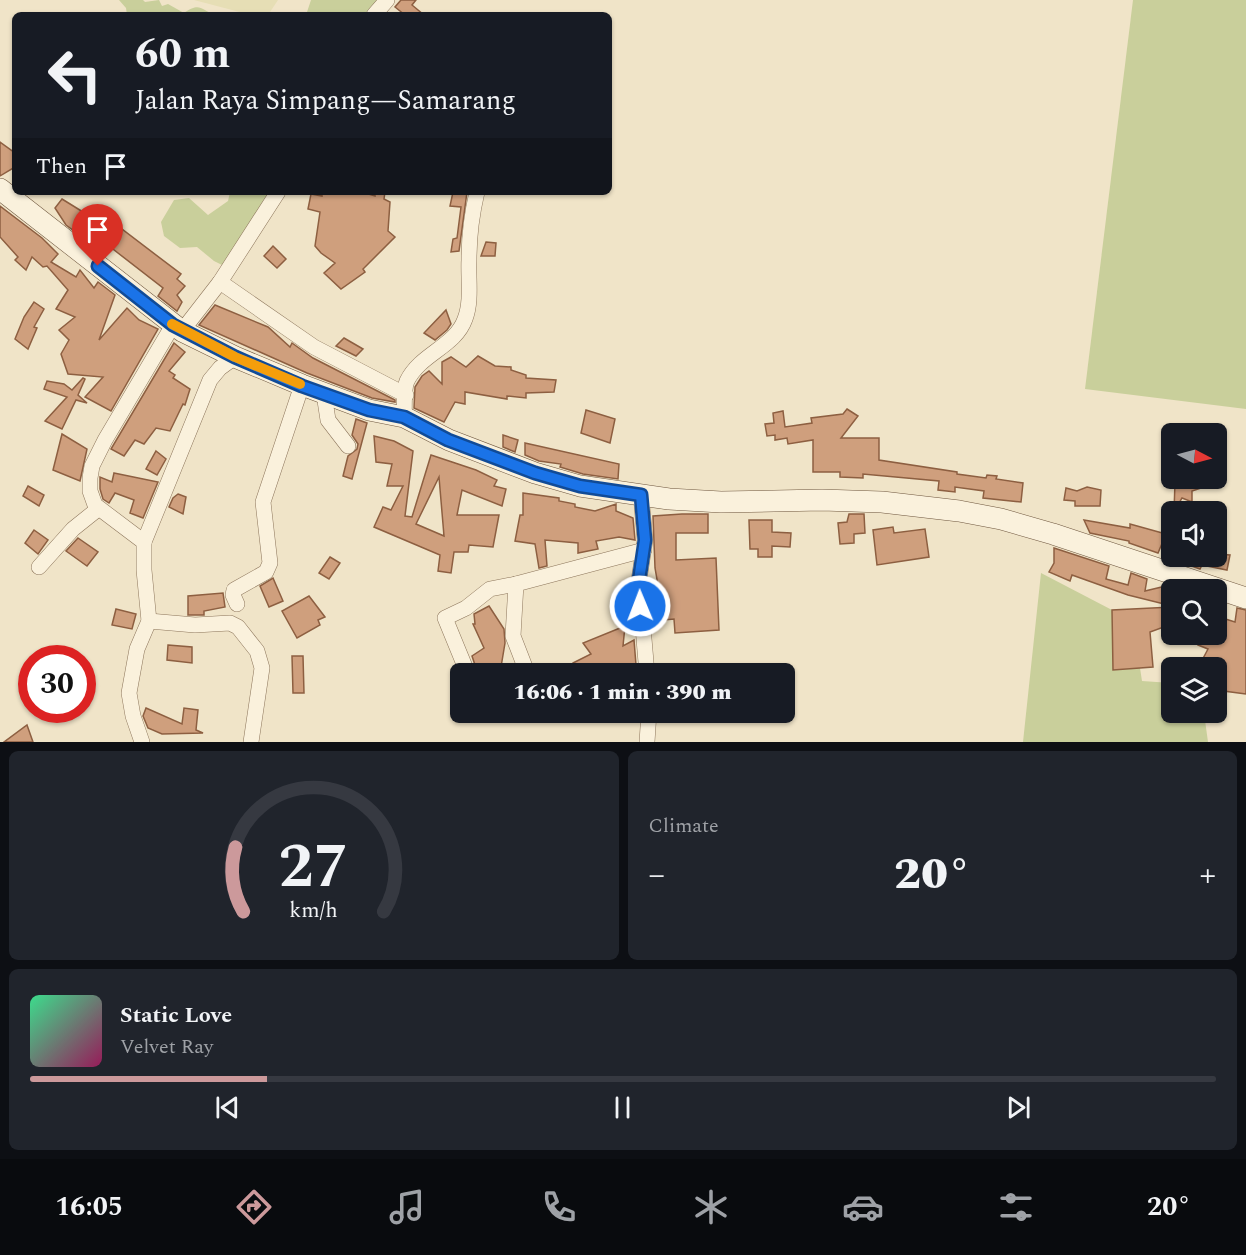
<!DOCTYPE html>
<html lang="en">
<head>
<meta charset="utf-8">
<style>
  :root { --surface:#171b24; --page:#20242c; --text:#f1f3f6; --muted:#9ea1a6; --line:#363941; --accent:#cc999b }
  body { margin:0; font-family:Spectral,serif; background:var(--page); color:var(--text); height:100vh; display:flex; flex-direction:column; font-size:22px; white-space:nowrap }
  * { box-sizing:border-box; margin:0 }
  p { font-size:20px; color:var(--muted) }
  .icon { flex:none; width:33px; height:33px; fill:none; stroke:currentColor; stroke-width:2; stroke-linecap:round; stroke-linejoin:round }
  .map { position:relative; height:742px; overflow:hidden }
  .side { display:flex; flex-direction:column; gap:9px; padding:9px; background:#0d0f14; flex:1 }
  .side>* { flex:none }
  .guide { position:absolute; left:12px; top:12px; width:600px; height:183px; border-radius:9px; box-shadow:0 2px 4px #0004; background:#171b24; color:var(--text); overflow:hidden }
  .needle { width:39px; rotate:96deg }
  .controls { position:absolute; left:1161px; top:423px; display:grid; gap:12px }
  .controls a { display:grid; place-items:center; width:66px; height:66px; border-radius:9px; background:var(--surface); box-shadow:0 2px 4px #0004; font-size:30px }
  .speed { position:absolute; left:18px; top:645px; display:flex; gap:12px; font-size:30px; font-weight:700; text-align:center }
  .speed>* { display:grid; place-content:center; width:78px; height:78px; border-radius:50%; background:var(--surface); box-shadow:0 2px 4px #0004; line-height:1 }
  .speed .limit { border:9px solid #d22; background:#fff; color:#111 }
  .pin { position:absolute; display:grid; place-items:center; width:51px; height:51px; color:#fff; margin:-62px -26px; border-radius:50% 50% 50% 0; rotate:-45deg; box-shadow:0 0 6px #0007 }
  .pin .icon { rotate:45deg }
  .me { position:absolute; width:66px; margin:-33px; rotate:359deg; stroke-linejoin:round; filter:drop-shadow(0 0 4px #0008) }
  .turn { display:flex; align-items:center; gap:21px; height:126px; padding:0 24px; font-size:27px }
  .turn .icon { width:78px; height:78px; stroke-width:2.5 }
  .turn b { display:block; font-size:42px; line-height:51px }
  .then { display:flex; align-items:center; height:57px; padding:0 24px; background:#0003; gap:12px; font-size:22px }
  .big { font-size:45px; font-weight:800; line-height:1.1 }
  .side .widget { flex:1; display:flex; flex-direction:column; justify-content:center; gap:9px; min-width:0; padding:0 21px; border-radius:9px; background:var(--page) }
  .side .dial { align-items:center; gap:0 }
  .dial svg { height:156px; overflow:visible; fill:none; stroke:var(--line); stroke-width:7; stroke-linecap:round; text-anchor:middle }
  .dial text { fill:var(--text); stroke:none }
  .song { display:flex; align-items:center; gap:18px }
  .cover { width:72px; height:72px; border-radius:9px; background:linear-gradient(135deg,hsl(150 70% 55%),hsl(330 70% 35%)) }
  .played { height:6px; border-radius:3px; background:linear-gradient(90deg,var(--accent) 20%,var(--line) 20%) }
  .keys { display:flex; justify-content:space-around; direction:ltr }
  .heat { display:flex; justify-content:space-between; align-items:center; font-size:33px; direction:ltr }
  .side .tiles { flex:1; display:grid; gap:9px; grid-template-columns:1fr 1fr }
  .widget:last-child { grid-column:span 2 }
  .trip { position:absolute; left:450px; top:663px; width:345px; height:60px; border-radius:9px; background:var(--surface); box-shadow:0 2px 4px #0004; font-weight:800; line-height:60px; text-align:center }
  .menu { display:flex; height:96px; justify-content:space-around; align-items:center; background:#090b0e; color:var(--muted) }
  .menu .icon { width:42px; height:42px }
  .menu .current { color:var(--accent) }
  .menu b { font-size:27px; color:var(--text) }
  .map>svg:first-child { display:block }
</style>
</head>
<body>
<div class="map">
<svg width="1246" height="742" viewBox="0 0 1246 742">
  <rect width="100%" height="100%" fill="#f0e4c8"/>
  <polygon fill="#e6deb5" points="194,0 278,0 268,15 251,15"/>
  <g fill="#c9cf9b">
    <path d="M119,0H143L145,2L159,0L162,6L168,4L184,13C200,2 200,9 215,15H127L126,8Z"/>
    <polygon points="311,0 381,0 369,15 306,15"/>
    <polygon points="1133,0 1246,0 1246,409 1085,389"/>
    <polygon points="230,192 273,192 226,267 214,261 197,247 180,248 164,236 161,222 174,200 189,198 208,215 228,201"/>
    <polygon points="1041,573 1112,610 1113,670 1140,668 1142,681 1171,683 1172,712 1204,713 1208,742 1023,742"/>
  </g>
  <g fill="#cf9f7d" stroke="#8d5f41" stroke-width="1.5" fill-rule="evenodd">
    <polygon points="401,0 416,0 412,5 424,15 405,15 395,7"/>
    <polygon points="0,142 15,153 15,167 0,176"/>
    <polygon points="322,192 362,192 375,196 375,192 385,192 384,199 390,202 388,231 395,237 363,269 365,272 341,289 324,273 335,263 321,253 315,246 320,212 308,209 311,194 322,196"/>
    <polygon points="453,192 467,192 459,251 451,252 453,239 457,238 461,207 450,206"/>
    <polygon points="62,199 83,212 86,210 110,220 181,274 177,279 185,286 177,295 182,302 177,311 158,296 163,288 109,246 91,228 81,236 66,225 55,208"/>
    <polygon points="0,206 42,238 58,254 51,262 76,277 80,270 94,288 98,282 115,295 99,340 127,308 139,320 158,329 111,411 85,397 103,377 68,374 61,354 69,340 59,330 75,317 56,309 68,290 47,266 43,267 32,257 26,270 15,260 18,257 0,237"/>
    <polygon points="486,242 496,243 495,256 481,256"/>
    <polygon points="273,246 286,259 277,268 264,256"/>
    <polygon points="34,302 44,309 34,327 37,328 28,349 15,339 24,317"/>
    <polygon points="215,305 268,327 290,347 292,343 313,358 395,400 395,402 372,398 307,373 199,325"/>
    <polygon points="446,310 451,324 447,330 435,340 424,333"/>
    <polygon points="344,338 363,349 356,356 336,346"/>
    <polygon points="174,343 185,352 169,371 175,375 173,378 190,389 185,405 183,404 170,431 156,428 144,444 135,440 124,456 111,449"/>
    <polygon points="478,356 495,366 511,367 511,370 526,375 526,378 556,380 554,392 526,393 526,398 507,396 507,399 465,392 465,404 455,402 444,422 414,408 415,387 422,376 429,371 442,384 442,362 451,357 466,367"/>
    <polygon points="83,378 85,379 78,395 87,403 76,400 62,429 45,421 67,397 44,389 47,381 64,384 72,390"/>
    <polygon points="847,409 858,416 841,438 879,438 879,460 957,472 957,474 986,478 987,475 997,476 996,479 1023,483 1021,502 983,498 984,491 955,487 955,492 938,490 939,481 863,474 863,478 840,477 840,472 813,472 813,440 788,444 787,438 775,440 775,435 767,436 765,424 774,423 773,413 783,411 785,427 812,423 811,418 843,414"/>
    <polygon points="586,410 615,419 610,443 581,433"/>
    <polygon points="356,419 367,423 352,479 343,476 348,456 357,449 358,444 352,435"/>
    <polygon points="62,434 87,449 80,481 53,470"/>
    <polygon points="503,435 518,440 515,452 503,447"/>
    <path d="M374,436L394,441L413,451L405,516L412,517L431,455L476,470L497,480L494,486L506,489L502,506L462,490L457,515H499L493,547L469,545L468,552H454L451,573L438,571L440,555L374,527L383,507L391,510L403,486H387L392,464L376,462ZM439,477L444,536L416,524Z"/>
    <polygon points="525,443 619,464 618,479 583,474 560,467 561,464 539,461 525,455"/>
    <polygon points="156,451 166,459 157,475 146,469"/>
    <polygon points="114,473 158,482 143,518 130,513 134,500 115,493 109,503 103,499 100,489 100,477 112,482"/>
    <polygon points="1213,481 1213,484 1192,491 1192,502 1182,498 1174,512 1175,482"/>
    <polygon points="28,486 44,495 39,506 23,496"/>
    <polygon points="1087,487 1101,490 1100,506 1075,506 1075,501 1064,500 1066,488 1077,491"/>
    <polygon points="523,493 559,498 559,501 575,504 575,507 595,511 616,504 616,511 633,518 635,540 619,537 596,541 598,549 578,553 578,543 545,540 547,566 539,568 535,544 515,541 520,515 523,515"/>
    <polygon points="178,494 186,497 183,514 169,507 173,498"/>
    <polygon points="682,514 708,514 708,533 676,533 676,560 716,558 719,630 675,633 674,619 664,620 655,568 653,516"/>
    <polygon points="849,514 864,514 865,533 854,534 854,543 840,544 838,523 847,522"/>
    <polygon points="749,520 772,520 772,532 791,533 790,547 772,546 772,557 758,557 758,549 750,549"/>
    <polygon points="1084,520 1130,528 1130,524 1166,534 1158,553 1129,543 1129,541 1090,533"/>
    <polygon points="893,527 894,533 925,529 929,557 877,565 873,530"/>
    <polygon points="34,530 48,540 38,554 25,543"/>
    <polygon points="78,538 98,552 87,566 66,551"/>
    <polygon points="1054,548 1109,566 1106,579 1128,585 1131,573 1147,579 1145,591 1166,586 1172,606 1128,595 1072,575 1070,581 1049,572 1054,563"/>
    <polygon points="1216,554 1230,555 1227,570 1202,565 1200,569 1175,560 1176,556 1216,556"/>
    <polygon points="330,557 340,563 329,579 319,573"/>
    <polygon points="273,578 283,601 269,607 260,586"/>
    <polygon points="223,593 225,607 204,611 204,615 188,615 188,596"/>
    <polygon points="309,596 325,617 318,620 320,625 297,638 282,611"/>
    <polygon points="489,606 504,629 505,643 501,667 488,671 488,674 478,674 472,656 484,648 473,624 475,624 474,614"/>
    <polygon points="1172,607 1172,624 1150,632 1153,667 1113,670 1112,610"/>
    <polygon points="1237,608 1246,610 1246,694 1216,690 1216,668 1198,668 1208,649 1198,645 1202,634 1216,634 1216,616 1235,622"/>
    <polygon points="116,609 136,614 132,629 112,625"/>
    <polygon points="625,626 623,646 634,640 636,665 632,665 633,674 614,674 614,670 575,674 573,663 591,654 583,643"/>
    <polygon points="168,645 192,647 192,663 167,660"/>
    <polygon points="292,656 303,656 304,693 293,693"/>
    <polygon points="146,708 182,724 184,708 198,710 196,730 203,733 162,734 148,728 143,716"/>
    <polygon points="27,725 33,742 4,742"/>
  </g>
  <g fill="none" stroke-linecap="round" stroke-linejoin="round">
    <g stroke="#8d765c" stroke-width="9">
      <g id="service">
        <polyline points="1181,512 1183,506"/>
        <polyline points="1166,569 1172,547"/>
      </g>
    </g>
    <g stroke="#8d765c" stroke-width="16">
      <g id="minor">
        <polyline points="374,15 387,0"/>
        <polyline points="220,282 314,347 406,395"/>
        <polyline points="182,331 220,282 278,192"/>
        <polyline points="324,394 328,420 348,446"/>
        <path d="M404,417C405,407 403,390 407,381C421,353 455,347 465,319C472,301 468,279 469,260C469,238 472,213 477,192"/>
        <polyline points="641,495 645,540 639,580 647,674"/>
        <polyline points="144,542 210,380 220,368 235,357"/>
        <polyline points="39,567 73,529 98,509"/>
        <polyline points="237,604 233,595 234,590 266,572 270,563 263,502 302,385"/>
        <polyline points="149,621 195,625 230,623 238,627 257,651 262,668 251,742"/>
        <polyline points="525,667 513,636 516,584 644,550"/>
        <polyline points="468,674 445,618 466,608 490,589 516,584"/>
        <polyline points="142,742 133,716 129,693 137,649 149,621 144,570 144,542 95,505 90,491 90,478 92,466 105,440 173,325"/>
        <polyline points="647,742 649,712"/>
      </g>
    </g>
    <g stroke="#6f573f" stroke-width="22">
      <polyline id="secondary" points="0,189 182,331 235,357 302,385 369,410 404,417 449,440 535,473 580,486 669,499 721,502 822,500 882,502 959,511 1001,519 1053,534 1246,598"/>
    </g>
    <use href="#service" stroke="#faf1dc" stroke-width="8"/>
    <use href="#minor" stroke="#faf1dc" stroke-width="15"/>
    <use href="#secondary" stroke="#faf1dc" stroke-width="21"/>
  </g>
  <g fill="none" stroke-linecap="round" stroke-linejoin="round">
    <g stroke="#114b97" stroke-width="15">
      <polyline id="route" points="98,266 173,325 235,357 302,386 369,410 404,417 448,440 535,473 580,486 641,495 645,540 639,580 640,606"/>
    </g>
    <use href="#route" stroke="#1a73e8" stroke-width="10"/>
    <polyline stroke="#f59e0b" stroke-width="10" points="172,324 235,357 300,384"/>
  </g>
</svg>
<div class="controls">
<a><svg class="needle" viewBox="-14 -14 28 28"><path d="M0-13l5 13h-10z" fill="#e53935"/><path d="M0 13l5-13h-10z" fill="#9ea1a6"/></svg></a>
<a><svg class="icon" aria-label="sound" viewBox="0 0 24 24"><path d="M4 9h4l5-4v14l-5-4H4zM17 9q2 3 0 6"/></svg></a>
<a><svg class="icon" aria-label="search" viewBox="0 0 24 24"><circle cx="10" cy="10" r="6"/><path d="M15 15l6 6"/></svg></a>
<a><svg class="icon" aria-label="layers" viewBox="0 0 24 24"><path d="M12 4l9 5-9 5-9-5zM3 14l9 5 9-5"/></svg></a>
</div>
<div class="speed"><div class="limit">30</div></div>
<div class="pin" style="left:98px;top:266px;background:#d93025"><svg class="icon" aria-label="arrive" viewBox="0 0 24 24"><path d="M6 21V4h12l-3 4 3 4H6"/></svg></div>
<svg class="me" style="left:640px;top:606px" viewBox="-20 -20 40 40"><circle r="17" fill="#1a73e8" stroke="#fff" stroke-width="3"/><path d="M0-11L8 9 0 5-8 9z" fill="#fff"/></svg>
<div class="trip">16:06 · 1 min · 390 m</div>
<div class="guide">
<div class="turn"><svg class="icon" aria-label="left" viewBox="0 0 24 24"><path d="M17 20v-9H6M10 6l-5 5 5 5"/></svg><div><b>60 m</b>Jalan Raya Simpang—Samarang</div></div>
<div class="then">Then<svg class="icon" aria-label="arrive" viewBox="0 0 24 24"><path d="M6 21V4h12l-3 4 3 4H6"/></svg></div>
</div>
</div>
<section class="side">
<div class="tiles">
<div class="widget dial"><svg viewBox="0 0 100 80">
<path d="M14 69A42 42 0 1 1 86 69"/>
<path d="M14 69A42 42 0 0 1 10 36" stroke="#cc999b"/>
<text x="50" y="56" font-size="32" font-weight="700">27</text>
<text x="50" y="72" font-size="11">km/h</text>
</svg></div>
<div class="widget"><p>Climate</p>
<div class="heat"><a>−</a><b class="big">20°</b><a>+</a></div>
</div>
<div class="widget">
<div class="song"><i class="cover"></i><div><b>Static Love</b><p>Velvet Ray</p></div></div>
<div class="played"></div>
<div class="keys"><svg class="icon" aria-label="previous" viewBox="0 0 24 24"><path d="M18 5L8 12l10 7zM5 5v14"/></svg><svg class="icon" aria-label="pause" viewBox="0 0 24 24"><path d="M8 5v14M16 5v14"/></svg><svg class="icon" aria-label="next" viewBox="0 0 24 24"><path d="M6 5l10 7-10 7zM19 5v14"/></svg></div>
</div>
</div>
</section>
<nav class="menu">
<b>16:05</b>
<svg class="icon current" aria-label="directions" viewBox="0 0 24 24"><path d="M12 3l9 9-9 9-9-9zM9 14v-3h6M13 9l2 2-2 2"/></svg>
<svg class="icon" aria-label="music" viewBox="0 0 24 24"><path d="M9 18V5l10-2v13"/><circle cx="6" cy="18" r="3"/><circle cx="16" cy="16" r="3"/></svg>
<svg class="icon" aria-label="phone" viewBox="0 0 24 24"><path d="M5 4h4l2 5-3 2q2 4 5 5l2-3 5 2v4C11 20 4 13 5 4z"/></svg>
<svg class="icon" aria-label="climate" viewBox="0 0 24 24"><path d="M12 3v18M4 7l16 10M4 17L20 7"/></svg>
<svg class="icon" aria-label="car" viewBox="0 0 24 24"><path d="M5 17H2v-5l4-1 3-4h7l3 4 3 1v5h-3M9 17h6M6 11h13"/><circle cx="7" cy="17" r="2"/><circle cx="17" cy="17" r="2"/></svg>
<svg class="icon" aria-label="filters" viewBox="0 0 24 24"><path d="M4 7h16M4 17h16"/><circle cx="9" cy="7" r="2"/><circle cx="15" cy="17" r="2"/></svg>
<b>20°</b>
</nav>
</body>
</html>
